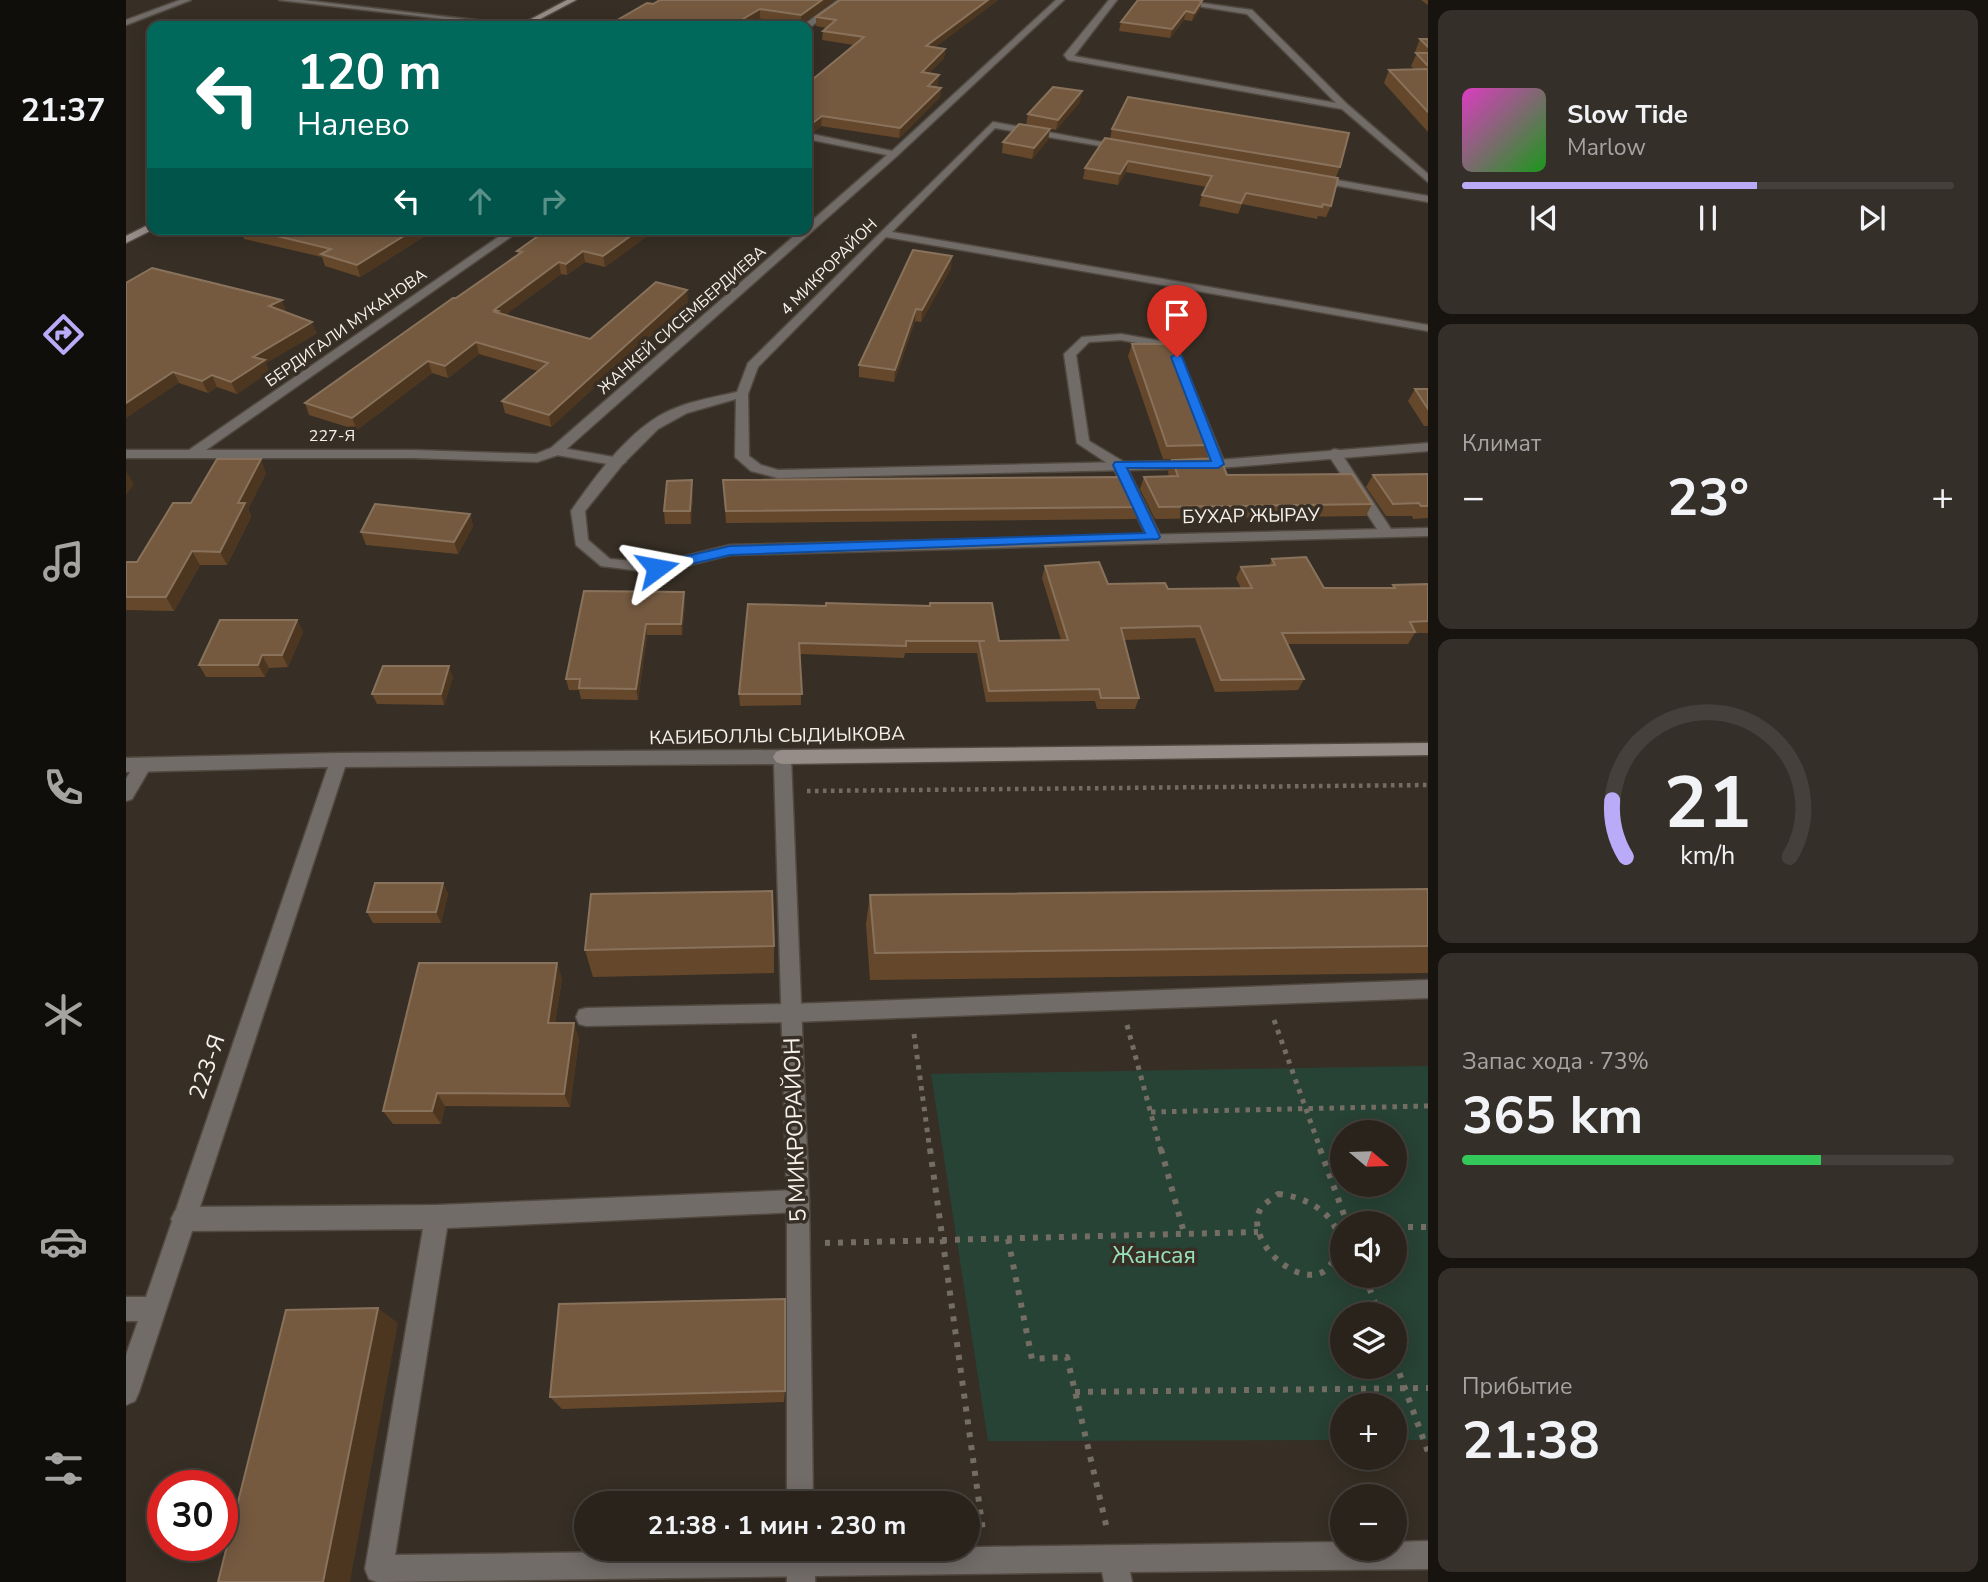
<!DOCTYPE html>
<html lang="ru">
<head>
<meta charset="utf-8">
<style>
  :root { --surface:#29231c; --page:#352f29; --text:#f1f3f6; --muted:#a5a4a3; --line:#45403b; --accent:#b9abf7 }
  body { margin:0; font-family:"Nunito Sans",sans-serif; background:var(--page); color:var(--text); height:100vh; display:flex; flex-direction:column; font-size:26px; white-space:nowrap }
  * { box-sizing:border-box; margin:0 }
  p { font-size:23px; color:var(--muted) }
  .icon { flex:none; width:38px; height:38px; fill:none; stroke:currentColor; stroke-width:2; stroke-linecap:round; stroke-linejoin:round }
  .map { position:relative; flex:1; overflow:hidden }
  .side { display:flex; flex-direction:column; gap:10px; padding:10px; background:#17130f; width:560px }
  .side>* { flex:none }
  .hud { position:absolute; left:21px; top:21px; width:665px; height:214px; border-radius:14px; box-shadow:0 4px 18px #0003,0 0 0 2px var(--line); background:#00695c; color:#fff; overflow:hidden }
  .needle { width:46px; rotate:109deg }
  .controls { position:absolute; left:1204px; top:1120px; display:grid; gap:14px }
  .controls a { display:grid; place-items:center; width:77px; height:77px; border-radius:50%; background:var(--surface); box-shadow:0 4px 18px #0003,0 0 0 2px var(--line); font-size:35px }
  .speed { position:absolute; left:21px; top:1470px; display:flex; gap:14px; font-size:35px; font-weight:700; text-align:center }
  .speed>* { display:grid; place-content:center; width:91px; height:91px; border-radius:50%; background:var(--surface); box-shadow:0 4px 18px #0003,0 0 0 2px var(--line); line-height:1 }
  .speed .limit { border:10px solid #d22; background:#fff; color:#111 }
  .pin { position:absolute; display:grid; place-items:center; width:60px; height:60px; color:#fff; margin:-72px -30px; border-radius:50% 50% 50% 0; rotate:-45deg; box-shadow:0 0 7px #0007 }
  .pin .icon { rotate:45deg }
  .me { position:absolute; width:77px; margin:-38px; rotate:77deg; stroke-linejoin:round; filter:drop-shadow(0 0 5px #0008) }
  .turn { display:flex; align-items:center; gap:24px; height:147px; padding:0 35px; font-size:32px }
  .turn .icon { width:91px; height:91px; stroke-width:2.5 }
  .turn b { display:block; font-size:49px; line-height:60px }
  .lanes { display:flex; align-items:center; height:66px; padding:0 35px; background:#0003; justify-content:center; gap:35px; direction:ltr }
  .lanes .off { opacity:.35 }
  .big { font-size:52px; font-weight:700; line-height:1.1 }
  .side .widget { flex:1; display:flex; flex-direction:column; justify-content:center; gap:10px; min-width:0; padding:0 24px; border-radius:14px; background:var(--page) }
  .side .dial { align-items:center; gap:0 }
  .dial svg { height:182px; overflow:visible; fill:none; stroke:var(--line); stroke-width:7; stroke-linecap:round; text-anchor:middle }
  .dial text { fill:var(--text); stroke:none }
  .song { display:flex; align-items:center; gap:21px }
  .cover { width:84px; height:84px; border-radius:10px; background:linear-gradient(135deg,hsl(310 70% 55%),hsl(120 70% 35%)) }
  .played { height:7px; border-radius:4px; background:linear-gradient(90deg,var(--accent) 60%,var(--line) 60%) }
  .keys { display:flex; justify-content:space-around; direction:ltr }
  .heat { display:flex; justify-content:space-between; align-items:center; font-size:38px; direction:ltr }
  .charge { height:10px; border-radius:5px; background:linear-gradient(90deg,#34c759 73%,var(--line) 0) }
  .trip { position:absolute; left:448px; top:1491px; width:406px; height:70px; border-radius:35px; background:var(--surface); box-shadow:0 4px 18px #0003,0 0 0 2px var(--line); font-weight:700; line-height:70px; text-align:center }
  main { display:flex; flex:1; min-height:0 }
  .dock { display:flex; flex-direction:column; width:126px; justify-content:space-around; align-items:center; background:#100e0b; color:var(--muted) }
  .dock .icon { width:49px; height:49px }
  .dock .current { color:var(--accent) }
  .dock b { font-size:32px; color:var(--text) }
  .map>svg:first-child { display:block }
</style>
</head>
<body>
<main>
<nav class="dock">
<b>21:37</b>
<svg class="icon current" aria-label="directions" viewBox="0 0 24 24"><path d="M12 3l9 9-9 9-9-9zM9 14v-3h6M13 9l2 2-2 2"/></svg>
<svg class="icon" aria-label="music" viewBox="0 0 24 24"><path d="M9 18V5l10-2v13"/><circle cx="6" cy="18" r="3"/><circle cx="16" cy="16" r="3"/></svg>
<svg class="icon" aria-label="phone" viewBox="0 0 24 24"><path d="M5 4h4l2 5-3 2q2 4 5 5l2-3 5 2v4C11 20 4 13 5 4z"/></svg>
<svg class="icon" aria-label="climate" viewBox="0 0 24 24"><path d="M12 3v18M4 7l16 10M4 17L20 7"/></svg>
<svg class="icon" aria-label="car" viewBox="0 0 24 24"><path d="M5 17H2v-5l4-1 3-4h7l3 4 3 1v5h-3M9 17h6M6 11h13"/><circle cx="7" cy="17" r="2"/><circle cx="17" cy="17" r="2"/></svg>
<svg class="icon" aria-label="filters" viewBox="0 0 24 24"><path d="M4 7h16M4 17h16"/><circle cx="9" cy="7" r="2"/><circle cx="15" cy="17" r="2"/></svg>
</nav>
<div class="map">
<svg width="1302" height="1582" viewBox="0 0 1302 1582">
  <rect width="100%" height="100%" fill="#372f25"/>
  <path fill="#274335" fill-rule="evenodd" d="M1302,1066V1440H1269V1405H1216V1440L862,1441L805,1074ZM1216,1132H1269V1185H1216ZM1216,1223H1269V1276H1216ZM1216,1314H1269V1367H1216Z"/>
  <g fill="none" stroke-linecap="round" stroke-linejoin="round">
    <g stroke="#524a41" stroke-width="3">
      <g id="lane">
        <polygon points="54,0 65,0 0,25 0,20"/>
        <polygon points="153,0 177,0 400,26 378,26"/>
        <polygon points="995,334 1035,341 1054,354 1099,464 1092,468 1085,464 1045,359 1027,346 995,340 963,342 950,355 963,441 998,462 1035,537 1028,542 1021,537 987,467 951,443 938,354 956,337"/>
        <polygon points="430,447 493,458 500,462 493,466 425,454 425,448"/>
        <polygon points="1208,449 1213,450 1265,529 1265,535 1255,535 1201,453"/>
        <polygon points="17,758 23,760 26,765 6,799 0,801 0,779 11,760"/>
        <polygon points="1302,980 1302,998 666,1022 460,1026 453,1024 450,1017 453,1010 460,1008 666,1004"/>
        <polygon points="672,1190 680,1193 683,1201 680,1209 672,1212 321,1228 269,1555 1216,1542 1216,1549 1269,1549 1269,1542 1302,1541 1302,1569 1004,1572 1006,1582 978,1582 976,1572 251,1582 243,1579 239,1569 297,1229 57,1231 49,1227 45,1219 49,1211 57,1207 311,1205"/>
      </g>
    </g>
    <g stroke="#524a41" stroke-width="3">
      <g id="street">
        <polygon points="712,0 721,0 683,28 676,26"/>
        <polygon points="930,0 938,0 771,156 435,454 411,462 287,458 0,458 0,450 63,450 384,229 396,229 80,450 287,450 410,454 425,448 676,229 681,229 681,225 761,155 681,139 681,133 766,151"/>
        <polygon points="983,0 991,0 948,56 1210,103 1121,14 1034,0 1053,0 1126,10 1222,105 1302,174 1302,182 1216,109 942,60 938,55"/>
        <path d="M867,122L1003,147L998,150L869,128L766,232L1302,325V331L760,237L632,367L622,394L623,456L635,465L652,470L1092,460L1302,443V451L1092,468L652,478L625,471L609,457L610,399L561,413L532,429L497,464L459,511L462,540L484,559L531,563L604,545L1302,528V536L604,555L531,573L475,566L450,545L445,511C468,478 498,437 533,416C557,402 585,398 611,392L622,363Z"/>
        <polygon points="1188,176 1302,196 1302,202 1185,181 1183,179"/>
        <polygon points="656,750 662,752 665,757 683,1201 687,1503 661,1503 661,1201 648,764 219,767 13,1392 9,1401 0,1405 0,1355 12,1321 0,1321 0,1297 20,1297 202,767 0,772 0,758 213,753"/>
        <rect x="661" y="1549" width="28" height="33"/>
      </g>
    </g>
    <g stroke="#524a41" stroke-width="3">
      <g id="secondary">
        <polygon points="441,0 450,0 401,26 392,26"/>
        <polygon points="26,223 28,229 0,243 0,236"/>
        <polygon points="1302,743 1302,755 656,764 650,762 647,757 650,752 656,750"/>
      </g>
    </g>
    <polyline stroke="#746d64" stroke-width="4.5" stroke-dasharray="3.5 4.5" stroke-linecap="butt" points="681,791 1302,785"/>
    <g stroke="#746d64" stroke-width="5" stroke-dasharray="4.5 6" stroke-linecap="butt">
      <polyline points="1148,1020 1195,1151"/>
      <polyline points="1001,1025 1035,1151"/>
      <polyline points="788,1034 804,1151"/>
      <polyline points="1025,1112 1302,1106"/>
    </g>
    <g stroke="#746d64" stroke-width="6" stroke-dasharray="5 8" stroke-linecap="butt">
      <polyline points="804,1149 857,1531"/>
      <polyline points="1035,1149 1058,1233"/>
      <polyline points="1194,1149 1221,1223"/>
      <path d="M1152,1194C1179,1196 1219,1216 1211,1250C1210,1257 1204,1268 1197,1272C1167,1287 1117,1237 1135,1208C1139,1203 1147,1198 1152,1194Z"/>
      <polyline points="1208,1227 1216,1227"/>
      <polyline points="1269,1227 1302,1227"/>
      <polyline points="882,1239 906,1359 941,1357 981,1529"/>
      <polyline points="699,1243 1132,1232"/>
      <polyline points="1239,1276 1253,1314"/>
      <polyline points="1269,1361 1302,1452"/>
      <polyline points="949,1392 1302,1388"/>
    </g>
    <use href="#lane" fill="#726c69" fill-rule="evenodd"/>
    <use href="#street" fill="#726c69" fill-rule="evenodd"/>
    <use href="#secondary" fill="#978d88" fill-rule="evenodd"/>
  </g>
  <g fill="#65482b">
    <polygon points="708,0 675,24 527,4"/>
    <polygon points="714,0 872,0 809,47 819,49 818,58 803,73 812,84 809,87 815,88 814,97 773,138 695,126 688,132 681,131 681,84 728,45 696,40 697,31 701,28 690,26 690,17"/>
    <polygon points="1295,0 1302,0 1302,5"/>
    <polygon points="1074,9 1066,21 1058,20 1044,38 993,31 995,22"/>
    <polygon points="1294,39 1302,39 1302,132 1258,83 1263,70 1288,69 1285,66 1291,53 1289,52"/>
    <polygon points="954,102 930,130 900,125 902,114"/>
    <polygon points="986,129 1214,167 1210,177 1205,206 1200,217 1192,216 1191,219 1116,204 1112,214 1073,206 1076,195 1081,187 1000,172 992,185 957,179 959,168 984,139"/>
    <polygon points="922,140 906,159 876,153 877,142"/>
    <polygon points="115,229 310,229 234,277 199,266 196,257 118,239"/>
    <polygon points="422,229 531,229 479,267 459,262 441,275 435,274 379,315 464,339 562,302 425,427 379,413 376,401 412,371 353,354 322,378 306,373 231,430 183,415 179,403 392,255 391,251"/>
    <polygon points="825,268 795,322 789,321 768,382 733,377 733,365"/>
    <polygon points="0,283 160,311 159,312 191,333 140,363 143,372 111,394 91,387 82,393 53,383"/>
    <polygon points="1006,344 1084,445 1080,458 1037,459 1002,356"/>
    <polygon points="1289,389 1302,389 1302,426 1298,426 1282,401"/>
    <polygon points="1046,460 1101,475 1246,504 1240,516 1029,519 1014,489 1018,477 1043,476 1042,472"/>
    <polygon points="140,473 122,509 125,517 101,565 74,565 48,611 0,610 0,562 11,562 65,503"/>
    <polygon points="1302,474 1302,518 1287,519 1286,516 1260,516 1240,487 1247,475"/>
    <polygon points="597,480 1014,507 1010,519 600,523"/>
    <polygon points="567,493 565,524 539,524 538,511"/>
    <polygon points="344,514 347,526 332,554 240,545 235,532"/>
    <polygon points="1146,559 1198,588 1266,588 1267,585 1302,584 1302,633 1289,633 1282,644 1162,644 1178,679 1172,690 1089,692 1069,638 998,640 1013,698 1009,709 971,709 969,701 860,702 851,653 779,653 778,658 674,654 675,705 614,706 613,694 700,606 804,606 804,603 873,641 935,640 916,578 919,566 982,584 1042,589 1115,588 1110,578 1115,567 1143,565"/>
    <polygon points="458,591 559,603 556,635 521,635 512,700 455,699 453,690 443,690 440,679"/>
    <polygon points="171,620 177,632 162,667 143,668 139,677 80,677 73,665"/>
    <polygon points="327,677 318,705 251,704 246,694"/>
    <polygon points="317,883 322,894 315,923 247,923 241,912"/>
    <polygon points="1302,889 1302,973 744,980 740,924 744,895"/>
    <polygon points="648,946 648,973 467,977 459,950"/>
    <polygon points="436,978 429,1023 453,1038 444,1107 319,1106 315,1124 267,1124 257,1111"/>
    <polygon points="659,1391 658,1402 436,1409 424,1397"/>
  </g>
  <g fill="#4c3620">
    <polygon points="696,0 708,0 675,24 675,15"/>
    <polygon points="862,0 872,0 799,55 800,46"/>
    <polygon points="1076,1 1074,9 1066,21 1068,13"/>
    <polygon points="634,9 634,17 620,26 605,26"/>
    <polygon points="1060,11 1058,20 1044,38 1046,29"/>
    <polygon points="819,49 818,58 795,81 796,72"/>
    <polygon points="813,75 812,84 801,95 802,86"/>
    <polygon points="815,88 814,97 773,138 774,128"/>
    <polygon points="956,91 954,102 930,130 932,120"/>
    <polygon points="696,116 695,126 688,132 688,122"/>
    <polygon points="924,129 922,140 906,159 908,148"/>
    <polygon points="1002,161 1000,172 992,185 994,174"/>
    <polygon points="289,229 310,229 234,277 231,265"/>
    <polygon points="514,229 531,229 479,267 477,256"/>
    <polygon points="457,251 459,262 441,275 440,264"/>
    <polygon points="826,256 825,268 795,322 796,310"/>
    <polygon points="433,262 435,274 374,319 368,310"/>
    <polygon points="561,290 562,302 425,427 423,415"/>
    <polygon points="156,300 160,311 148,318 143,306"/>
    <polygon points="790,309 789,321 768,382 769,370"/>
    <polygon points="186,322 191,333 140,363 143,372 111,394 105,382 127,357"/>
    <polygon points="350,342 353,354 322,378 319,366"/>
    <polygon points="302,361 306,373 231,430 226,418"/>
    <polygon points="47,372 53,383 0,418 0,403"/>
    <polygon points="86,375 91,387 82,393 76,381"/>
    <polygon points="135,459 140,473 122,509 125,517 101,565 94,552 112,503"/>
    <polygon points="0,471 8,484 0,495"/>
    <polygon points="566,480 567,493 565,524 564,511"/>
    <polygon points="344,514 347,526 332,554 328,542"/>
    <polygon points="66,551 74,565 48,611 40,597"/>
    <polygon points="558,592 559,603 556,635 555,624"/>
    <polygon points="171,620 177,632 162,667 156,655"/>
    <polygon points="520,624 521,635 512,700 510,689"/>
    <polygon points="136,655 143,668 139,677 132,665"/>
    <polygon points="323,666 327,677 318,705 315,694"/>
    <polygon points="317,883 322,894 315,923 310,912"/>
    <polygon points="431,963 436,978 427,1037 422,1023"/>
    <polygon points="448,1023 453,1038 444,1107 438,1094"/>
    <polygon points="311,1093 319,1106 315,1124 306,1111"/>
    <polygon points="252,1308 272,1323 224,1582 197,1582"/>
  </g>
  <g fill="#755a40" stroke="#89725b" stroke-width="2">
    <polygon points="534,0 696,0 675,15 634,9 605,26 481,26 521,3 527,4"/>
    <polygon points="714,0 862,0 800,46 819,49 796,72 813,75 802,86 815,88 774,128 696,116 688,122 681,121 681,84 738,37 697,31 710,20 690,17"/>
    <polygon points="1012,0 1071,0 1076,1 1068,13 1060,11 1046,29 995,22"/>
    <polygon points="1294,39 1302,39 1302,47"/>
    <polygon points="1290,53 1302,53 1302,66"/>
    <polygon points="1302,69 1302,112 1263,70"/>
    <polygon points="927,87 956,91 932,120 902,114"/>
    <polygon points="1002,97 1223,133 1214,167 986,129"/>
    <polygon points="893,124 924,129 908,148 877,142"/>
    <polygon points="979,138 1212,178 1205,206 1197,204 1196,207 1120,193 1115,203 1076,195 1086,176 1002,161 994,174 959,168"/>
    <polygon points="122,229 289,229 231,265 195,254 205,249"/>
    <polygon points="422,229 514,229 477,256 457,251 440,264 433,262 368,310 372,311 369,312 464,339 530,282 561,290 423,415 376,401 422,363 350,342 319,366 302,361 226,418 179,403 327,298 330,298 396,252 391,251"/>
    <polygon points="787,250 826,256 796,310 790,309 769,370 733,365"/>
    <polygon points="26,268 156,300 143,306 186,322 127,357 139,360 105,382 86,375 76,381 47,372 0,403 0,283"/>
    <polygon points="1006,344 1040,344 1047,349 1084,445 1041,446"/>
    <polygon points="1289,389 1302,389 1302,409"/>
    <polygon points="1094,458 1101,475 1226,474 1246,504 1033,507 1018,477 1052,476 1046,460"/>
    <polygon points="91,459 135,459 112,503 119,503 94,552 66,551 40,597 0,597 0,562 11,562 47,503 65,503"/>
    <polygon points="1302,474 1302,506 1295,506 1293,503 1267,504 1247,475"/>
    <polygon points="999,477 1014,507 600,511 597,480"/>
    <polygon points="566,480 564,511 538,511 541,481"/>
    <polygon points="249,504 344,514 328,542 235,532"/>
    <polygon points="1180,557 1198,588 1269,588 1267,585 1302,584 1302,621 1284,622 1289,632 1156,633 1178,679 1095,680 1074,626 995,628 1013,698 975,698 973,689 863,691 853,641 859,641 780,641 780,646 673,643 676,694 613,694 622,604 700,606 700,603 804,606 804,603 866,603 873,641 942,640 919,566 973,562 982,584 1039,583 1042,589 1126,588 1115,567 1149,565 1146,559"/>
    <polygon points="458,591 558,592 555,624 520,624 510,689 453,688 454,679 440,679"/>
    <polygon points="94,620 171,620 156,655 136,655 132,665 73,665"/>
    <polygon points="257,666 323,666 315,694 246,694"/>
    <polygon points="249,883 317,883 310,912 241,912"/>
    <polygon points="1302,889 1302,946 749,953 744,895"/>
    <polygon points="646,891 648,946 459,950 465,894"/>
    <polygon points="293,963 431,963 422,1023 448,1023 438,1094 311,1093 306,1111 257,1111"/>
    <polygon points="659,1299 659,1391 424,1397 433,1304"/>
    <polygon points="252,1308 197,1582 92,1582 160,1310"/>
  </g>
  <polygon fill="#1a73e8" stroke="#114b97" stroke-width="2" points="1051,354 1056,357 1098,464 1092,468 1001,468 1034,537 1032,539 604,555 531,572 524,568 531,563 604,546 1019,533 987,465 989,462 1085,461 1045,357"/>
  <g text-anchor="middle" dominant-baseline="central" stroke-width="7" stroke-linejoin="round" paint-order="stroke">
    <g font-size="16" fill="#f6f1eb" stroke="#372f25">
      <text transform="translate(703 267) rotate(-45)">4 МИКРОРАЙОН</text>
      <text transform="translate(556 320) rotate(-41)">ЖАНКЕЙ СИСЕМБЕРДИЕВА</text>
      <text transform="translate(220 328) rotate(-35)">БЕРДИГАЛИ МУКАНОВА</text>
      <text x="206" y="436">227-Я</text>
    </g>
    <g font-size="19" fill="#f6f1eb" stroke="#372f25">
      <text transform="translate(1125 516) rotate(-1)">БУХАР ЖЫРАУ</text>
      <text transform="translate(651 736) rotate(-1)">КАБИБОЛЛЫ СЫДИЫКОВА</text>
    </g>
    <g font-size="23" fill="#f6f1eb" stroke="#372f25">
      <text transform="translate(81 1067) rotate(-71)">223-Я</text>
      <text transform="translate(669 1130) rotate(-92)">5 МИКРОРАЙОН</text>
    </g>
    <g font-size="23" fill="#98e2bb" stroke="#372f25">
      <text x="1028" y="1255">Жансая</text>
    </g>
  </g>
</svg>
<div class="controls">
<a><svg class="needle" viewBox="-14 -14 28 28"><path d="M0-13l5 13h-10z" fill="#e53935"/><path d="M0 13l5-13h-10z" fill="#a5a4a3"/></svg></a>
<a><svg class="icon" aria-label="sound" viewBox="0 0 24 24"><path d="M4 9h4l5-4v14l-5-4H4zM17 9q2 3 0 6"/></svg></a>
<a><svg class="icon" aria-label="layers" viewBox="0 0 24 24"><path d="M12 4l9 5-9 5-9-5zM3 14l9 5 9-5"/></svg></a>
<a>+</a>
<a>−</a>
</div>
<div class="speed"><div class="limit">30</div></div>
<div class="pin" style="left:1051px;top:357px;background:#d93025"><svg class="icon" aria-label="arrive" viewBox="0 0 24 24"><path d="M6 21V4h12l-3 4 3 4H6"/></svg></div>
<svg class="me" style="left:531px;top:568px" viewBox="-20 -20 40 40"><path d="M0-17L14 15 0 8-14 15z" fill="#1a73e8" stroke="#fff" stroke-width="4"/></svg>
<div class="trip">21:38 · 1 мин · 230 m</div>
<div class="hud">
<div class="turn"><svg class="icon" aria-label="left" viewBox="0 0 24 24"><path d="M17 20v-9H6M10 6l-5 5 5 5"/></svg><div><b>120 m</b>Налево</div></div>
<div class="lanes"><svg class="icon" aria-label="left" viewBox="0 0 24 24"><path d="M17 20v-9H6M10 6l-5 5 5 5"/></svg><svg class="icon off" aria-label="ahead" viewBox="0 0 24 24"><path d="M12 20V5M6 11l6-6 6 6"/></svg><svg class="icon off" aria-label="right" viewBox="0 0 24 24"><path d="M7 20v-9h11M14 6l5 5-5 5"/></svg></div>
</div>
</div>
<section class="side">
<div class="widget">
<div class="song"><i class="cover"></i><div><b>Slow Tide</b><p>Marlow</p></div></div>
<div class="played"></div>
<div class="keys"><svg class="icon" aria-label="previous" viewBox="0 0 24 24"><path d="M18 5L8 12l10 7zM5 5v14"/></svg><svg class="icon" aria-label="pause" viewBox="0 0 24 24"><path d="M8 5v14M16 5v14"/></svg><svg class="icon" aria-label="next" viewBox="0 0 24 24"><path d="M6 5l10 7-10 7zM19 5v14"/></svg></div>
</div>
<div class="widget"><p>Климат</p>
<div class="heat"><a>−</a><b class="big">23°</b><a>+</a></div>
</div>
<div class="widget dial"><svg viewBox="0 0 100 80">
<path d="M14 69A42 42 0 1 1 86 69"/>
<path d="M14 69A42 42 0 0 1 8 44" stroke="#b9abf7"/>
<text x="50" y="56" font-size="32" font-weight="700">21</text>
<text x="50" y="72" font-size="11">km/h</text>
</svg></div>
<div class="widget"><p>Запас хода · 73%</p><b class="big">365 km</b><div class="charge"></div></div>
<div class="widget"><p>Прибытие</p><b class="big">21:38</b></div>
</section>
</main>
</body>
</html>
